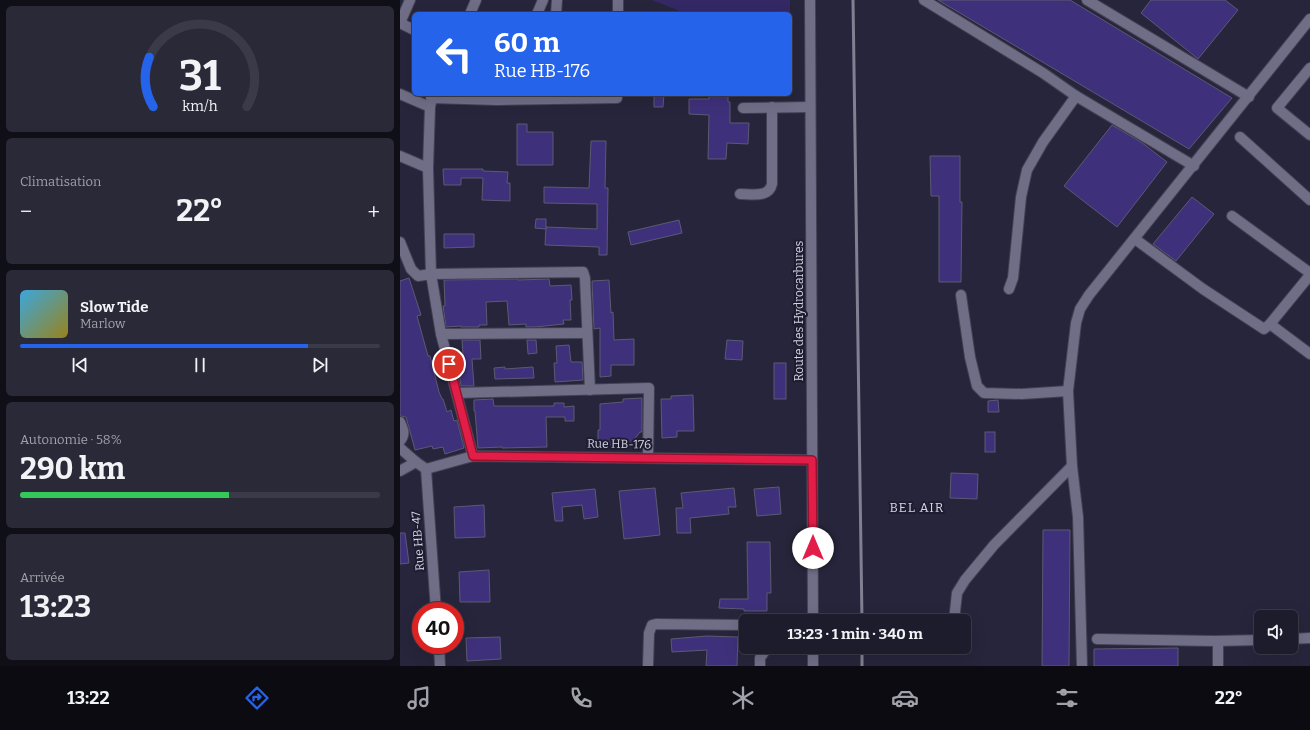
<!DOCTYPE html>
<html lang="fr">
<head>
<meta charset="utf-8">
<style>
  :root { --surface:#1d1c2c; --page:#2a2938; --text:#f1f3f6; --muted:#a0a1a9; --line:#3b3a48; --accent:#2563eb }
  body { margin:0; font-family:Bitter,serif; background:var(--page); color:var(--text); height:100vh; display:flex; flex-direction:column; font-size:15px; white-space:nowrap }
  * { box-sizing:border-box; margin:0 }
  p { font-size:13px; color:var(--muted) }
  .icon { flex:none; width:22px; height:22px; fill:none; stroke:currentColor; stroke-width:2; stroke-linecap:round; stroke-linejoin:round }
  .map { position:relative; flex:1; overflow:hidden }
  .side { display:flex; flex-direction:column; gap:6px; padding:6px; background:#100f18; width:400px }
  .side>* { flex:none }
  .guide { position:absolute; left:12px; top:12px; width:380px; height:84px; border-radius:6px; box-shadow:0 4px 16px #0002,0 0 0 1px var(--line); background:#2563eb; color:#fff; overflow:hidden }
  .fabs { position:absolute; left:854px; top:610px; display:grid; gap:8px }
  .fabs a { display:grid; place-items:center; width:44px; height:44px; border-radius:6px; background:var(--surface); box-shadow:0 4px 16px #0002,0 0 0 1px var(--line); font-size:20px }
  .speed { position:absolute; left:12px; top:602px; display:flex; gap:8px; font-size:20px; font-weight:700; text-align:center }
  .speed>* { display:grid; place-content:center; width:52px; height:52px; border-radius:50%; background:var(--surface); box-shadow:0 4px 16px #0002,0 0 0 1px var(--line); line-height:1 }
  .speed .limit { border:6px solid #d22; background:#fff; color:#111 }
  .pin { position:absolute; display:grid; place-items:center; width:34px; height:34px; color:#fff; margin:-17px; border:2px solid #fff; border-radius:50%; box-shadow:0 1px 4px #0007 }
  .me { position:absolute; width:44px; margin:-22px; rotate:0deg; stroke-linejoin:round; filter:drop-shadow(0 0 3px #0008) }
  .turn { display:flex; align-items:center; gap:14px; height:84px; padding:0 16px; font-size:18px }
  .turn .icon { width:52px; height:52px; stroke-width:2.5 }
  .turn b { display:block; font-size:28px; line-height:34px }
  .big { font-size:30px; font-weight:700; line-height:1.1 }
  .side .tile { flex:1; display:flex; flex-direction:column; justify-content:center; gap:6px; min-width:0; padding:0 14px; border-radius:6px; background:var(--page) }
  .side .dial { align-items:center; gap:0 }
  .dial svg { height:104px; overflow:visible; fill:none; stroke:var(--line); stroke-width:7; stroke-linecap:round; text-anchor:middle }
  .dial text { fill:var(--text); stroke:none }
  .song { display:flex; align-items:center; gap:12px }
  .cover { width:48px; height:48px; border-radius:6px; background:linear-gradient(135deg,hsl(200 70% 55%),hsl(50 70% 35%)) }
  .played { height:4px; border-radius:2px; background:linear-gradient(90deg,var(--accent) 80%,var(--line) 80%) }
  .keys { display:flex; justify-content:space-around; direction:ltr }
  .heat { display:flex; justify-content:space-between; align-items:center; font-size:22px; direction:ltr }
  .charge { height:6px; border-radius:3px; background:linear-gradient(90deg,#34c759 58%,var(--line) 0) }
  .trip { position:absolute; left:339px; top:614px; width:232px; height:40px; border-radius:6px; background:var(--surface); box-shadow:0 4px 16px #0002,0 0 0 1px var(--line); font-weight:700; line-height:40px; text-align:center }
  .tabs { display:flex; height:64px; justify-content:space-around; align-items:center; background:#0c0b12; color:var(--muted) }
  .tabs .icon { width:28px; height:28px }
  .tabs .current { color:var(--accent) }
  .tabs b { font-size:18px; color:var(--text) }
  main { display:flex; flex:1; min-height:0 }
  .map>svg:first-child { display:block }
</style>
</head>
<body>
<main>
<section class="side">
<div class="tile dial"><svg viewBox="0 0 100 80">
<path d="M14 69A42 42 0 1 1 86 69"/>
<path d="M14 69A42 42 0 0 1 11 31" stroke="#2563eb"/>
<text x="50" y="56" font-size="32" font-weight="700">31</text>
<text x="50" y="72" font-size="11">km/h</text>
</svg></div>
<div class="tile"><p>Climatisation</p>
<div class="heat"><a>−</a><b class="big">22°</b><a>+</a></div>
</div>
<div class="tile">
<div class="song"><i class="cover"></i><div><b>Slow Tide</b><p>Marlow</p></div></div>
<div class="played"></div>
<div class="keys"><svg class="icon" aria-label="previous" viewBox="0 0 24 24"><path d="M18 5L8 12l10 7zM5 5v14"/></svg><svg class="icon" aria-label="pause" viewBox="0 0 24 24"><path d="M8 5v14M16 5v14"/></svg><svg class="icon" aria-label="next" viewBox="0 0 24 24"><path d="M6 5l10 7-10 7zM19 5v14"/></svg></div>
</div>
<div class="tile"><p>Autonomie · 58%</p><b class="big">290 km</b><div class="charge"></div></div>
<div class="tile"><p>Arrivée</p><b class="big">13:23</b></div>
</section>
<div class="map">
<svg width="910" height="666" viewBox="0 0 910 666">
  <rect width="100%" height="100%" fill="#27253b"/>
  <polygon fill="#342865" points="252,0 390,0 390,42 390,14 287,14"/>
  <g fill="#3f307b" stroke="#5b5a72">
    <polygon points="538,0 670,0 832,98 789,149"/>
    <polygon points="751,0 825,0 838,10 798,59 741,13"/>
    <polygon points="254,94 264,94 263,107 254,107"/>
    <polygon points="309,94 328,94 328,102 330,102 330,123 349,123 348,144 327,143 326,159 308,159 309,115 289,114 289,99 309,99"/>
    <polygon points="117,124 127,124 127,132 153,132 153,165 117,165"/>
    <polygon points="712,125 741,142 767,162 717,227 664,186"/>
    <polygon points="191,141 206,141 205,188 208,188 207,255 199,255 199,247 145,245 146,227 197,229 197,204 144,203 144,187 189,188"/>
    <polygon points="530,156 560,156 560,202 562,202 561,282 539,282 539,196 531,196"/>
    <polygon points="43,169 83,169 83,171 108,172 107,183 110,183 110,201 82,200 83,178 61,178 61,185 44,185"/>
    <polygon points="792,197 814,214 776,261 753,244"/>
    <polygon points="136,219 146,219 146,229 135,228"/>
    <polygon points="279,220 282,233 231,245 228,232"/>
    <polygon points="44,234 74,234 74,247 44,248"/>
    <polygon points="9,278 21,315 17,316 28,356 30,356 39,392 42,399 43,399 47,412 51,410 54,421 57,420 64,448 45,454 43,447 33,449 32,446 15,450 6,417 0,416 0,281"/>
    <polygon points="118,279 118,280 149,279 150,286 171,285 172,300 170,300 171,320 163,320 164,324 135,327 126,327 126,324 109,325 107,301 86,302 87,325 79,325 79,327 61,327 61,326 46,327 43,306 45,306 44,280"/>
    <polygon points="209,280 211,313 213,312 214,340 234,339 234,365 211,365 211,376 200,377 200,328 194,329 192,281"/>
    <polygon points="62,340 80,340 81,359 72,359 74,386 61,386 60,379 59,368 64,368"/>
    <polygon points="127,340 136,340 137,353 128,354"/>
    <polygon points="327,340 343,341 342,360 325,359"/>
    <polygon points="169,345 171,362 182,362 183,380 155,382 154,363 157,363 156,346"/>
    <rect x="374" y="363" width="12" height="36"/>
    <polygon points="105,367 105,369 133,367 134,378 95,379 94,368"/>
    <polygon points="293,395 294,431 277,431 277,437 262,438 261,399 271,399 271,396"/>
    <polygon points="242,398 242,432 240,432 234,440 234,444 198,445 198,430 200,430 200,404 223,402 223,399"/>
    <polygon points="93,399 94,406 154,406 154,403 164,403 164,407 174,406 174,421 165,421 165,417 146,417 147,447 102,448 102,447 78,448 75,411 74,411 74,400"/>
    <polygon points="598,400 599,412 588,412 588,401"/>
    <rect x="585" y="432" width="10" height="20"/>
    <polygon points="551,473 578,474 577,499 550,498"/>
    <polygon points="379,487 381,514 357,516 354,489"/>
    <polygon points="255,488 260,535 224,539 219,491"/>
    <polygon points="334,488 336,507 328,507 329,514 290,518 291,533 277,533 276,508 283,508 281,493"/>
    <polygon points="195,489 198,517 184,519 182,505 162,507 163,521 155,521 152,493"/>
    <polygon points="84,505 85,537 55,538 54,507"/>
    <polygon points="643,530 670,530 669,666 642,666"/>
    <polygon points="0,533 5,533 9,563 0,564"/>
    <polygon points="347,542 370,542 371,593 367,593 367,611 344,611 344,609 319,608 320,599 348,599"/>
    <polygon points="89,570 90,602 60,602 59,572"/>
    <polygon points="307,636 338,637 337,666 306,666 307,650 272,652 271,639"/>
    <polygon points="100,637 101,659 67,661 66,638"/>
    <polygon points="778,648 778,666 694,666 694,649"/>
  </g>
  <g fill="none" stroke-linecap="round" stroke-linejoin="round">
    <g stroke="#434153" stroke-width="12">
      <g id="minor">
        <polyline points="410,0 413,621"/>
        <polyline points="524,0 643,73 676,96 794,166"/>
        <polyline points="687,0 849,97"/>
        <polyline points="70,14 76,0"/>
        <polyline points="137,14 143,0"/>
        <polyline points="156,14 157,0"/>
        <polyline points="218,14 218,0"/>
        <polyline points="0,23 10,0"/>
        <polyline points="0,23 14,30"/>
        <polyline points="910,68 877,108 910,135"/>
        <polyline points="0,94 30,107"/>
        <polyline points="33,94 30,107 28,168 31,274 41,334 73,456"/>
        <polyline points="31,98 97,100 217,98 217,94"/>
        <polyline points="343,108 410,107"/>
        <polyline points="840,137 910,200"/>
        <polyline points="0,156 28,168"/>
        <path d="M340,194C352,194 369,198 372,184V107"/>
        <polyline points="832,216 910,273"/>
        <polyline points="735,239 803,289 864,329 870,324 910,275"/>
        <polyline points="0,242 11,269 18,276 31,274 183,272 185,278 190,390"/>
        <polyline points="609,289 613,278 621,197 627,170 643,142 676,96"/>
        <polyline points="561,295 570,357 577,386 584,393 622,394 668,391"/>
        <polyline points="870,324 910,354"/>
        <polyline points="41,334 187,333"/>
        <polyline points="57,393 249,388 248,458"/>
        <path d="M0,422C3,429 6,434 0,441"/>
        <polyline points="0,448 16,462 26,469"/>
        <polyline points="26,469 73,456 412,460"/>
        <polyline points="26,469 36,611"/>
        <polyline points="0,471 16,462"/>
        <polyline points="554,621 557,593 565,580 594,545 672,466"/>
        <polyline points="697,639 814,641 861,640"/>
        <polyline points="891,639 910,638"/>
        <polyline points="818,641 818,666"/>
        <polyline points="39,645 40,666"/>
        <polyline points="413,647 413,666"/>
        <polyline points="248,666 249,633 252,625 256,624 346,625"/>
        <polyline points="360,666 360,658 367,648 386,647"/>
        <polyline points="682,666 678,517 672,466 668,391 676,323 680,309 689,295 910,19"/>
      </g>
    </g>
    <use href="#minor" stroke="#706e87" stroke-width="10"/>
    <g stroke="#818092" stroke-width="3">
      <polyline points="453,0 462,621"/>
      <polyline points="462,647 462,666"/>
    </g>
  </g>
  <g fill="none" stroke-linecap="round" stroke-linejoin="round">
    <g stroke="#92132f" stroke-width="10">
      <polyline id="route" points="49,364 73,456 412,460 413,548"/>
    </g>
    <use href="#route" stroke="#e11d48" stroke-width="7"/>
  </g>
  <g text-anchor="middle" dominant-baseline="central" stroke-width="4" stroke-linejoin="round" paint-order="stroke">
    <g font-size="12" fill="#d3d3e1" stroke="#1e1c30">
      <text transform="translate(399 311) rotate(-90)">Route des Hydrocarbures</text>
      <text transform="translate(219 444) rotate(1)">Rue HB-176</text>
      <text transform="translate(18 541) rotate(-94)">Rue HB-47</text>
    </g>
    <g font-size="13" letter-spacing="1" fill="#d3d3e1" stroke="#1e1c30">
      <text x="517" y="507">BEL AIR</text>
    </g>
  </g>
</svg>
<div class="fabs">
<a><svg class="icon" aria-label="sound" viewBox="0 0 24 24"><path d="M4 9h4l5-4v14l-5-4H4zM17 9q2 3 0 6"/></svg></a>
</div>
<div class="speed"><div class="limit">40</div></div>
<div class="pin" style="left:49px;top:364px;background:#d93025"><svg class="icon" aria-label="arrive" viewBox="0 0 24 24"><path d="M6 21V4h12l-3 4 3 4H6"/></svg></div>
<svg class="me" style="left:413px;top:548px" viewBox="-20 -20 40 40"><circle r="19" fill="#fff"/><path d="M0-13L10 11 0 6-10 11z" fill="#e11d48"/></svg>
<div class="trip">13:23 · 1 min · 340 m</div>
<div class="guide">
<div class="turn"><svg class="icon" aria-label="left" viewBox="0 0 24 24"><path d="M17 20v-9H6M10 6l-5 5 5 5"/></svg><div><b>60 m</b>Rue HB-176</div></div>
</div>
</div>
</main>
<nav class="tabs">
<b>13:22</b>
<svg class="icon current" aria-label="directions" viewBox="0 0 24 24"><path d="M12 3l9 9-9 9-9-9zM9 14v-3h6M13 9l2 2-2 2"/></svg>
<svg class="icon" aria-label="music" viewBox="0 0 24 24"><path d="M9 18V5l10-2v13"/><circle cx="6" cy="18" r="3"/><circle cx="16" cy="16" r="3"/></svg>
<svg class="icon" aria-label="phone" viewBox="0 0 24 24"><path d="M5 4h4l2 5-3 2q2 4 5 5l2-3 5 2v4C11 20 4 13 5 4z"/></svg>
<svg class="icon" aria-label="climate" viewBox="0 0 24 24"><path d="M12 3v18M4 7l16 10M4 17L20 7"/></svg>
<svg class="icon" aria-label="car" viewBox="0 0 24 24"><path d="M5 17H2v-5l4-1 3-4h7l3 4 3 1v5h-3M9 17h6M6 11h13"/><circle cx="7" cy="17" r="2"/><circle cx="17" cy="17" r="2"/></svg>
<svg class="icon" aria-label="filters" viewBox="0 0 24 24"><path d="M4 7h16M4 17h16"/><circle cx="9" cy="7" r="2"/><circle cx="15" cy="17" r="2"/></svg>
<b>22°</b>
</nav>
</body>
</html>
